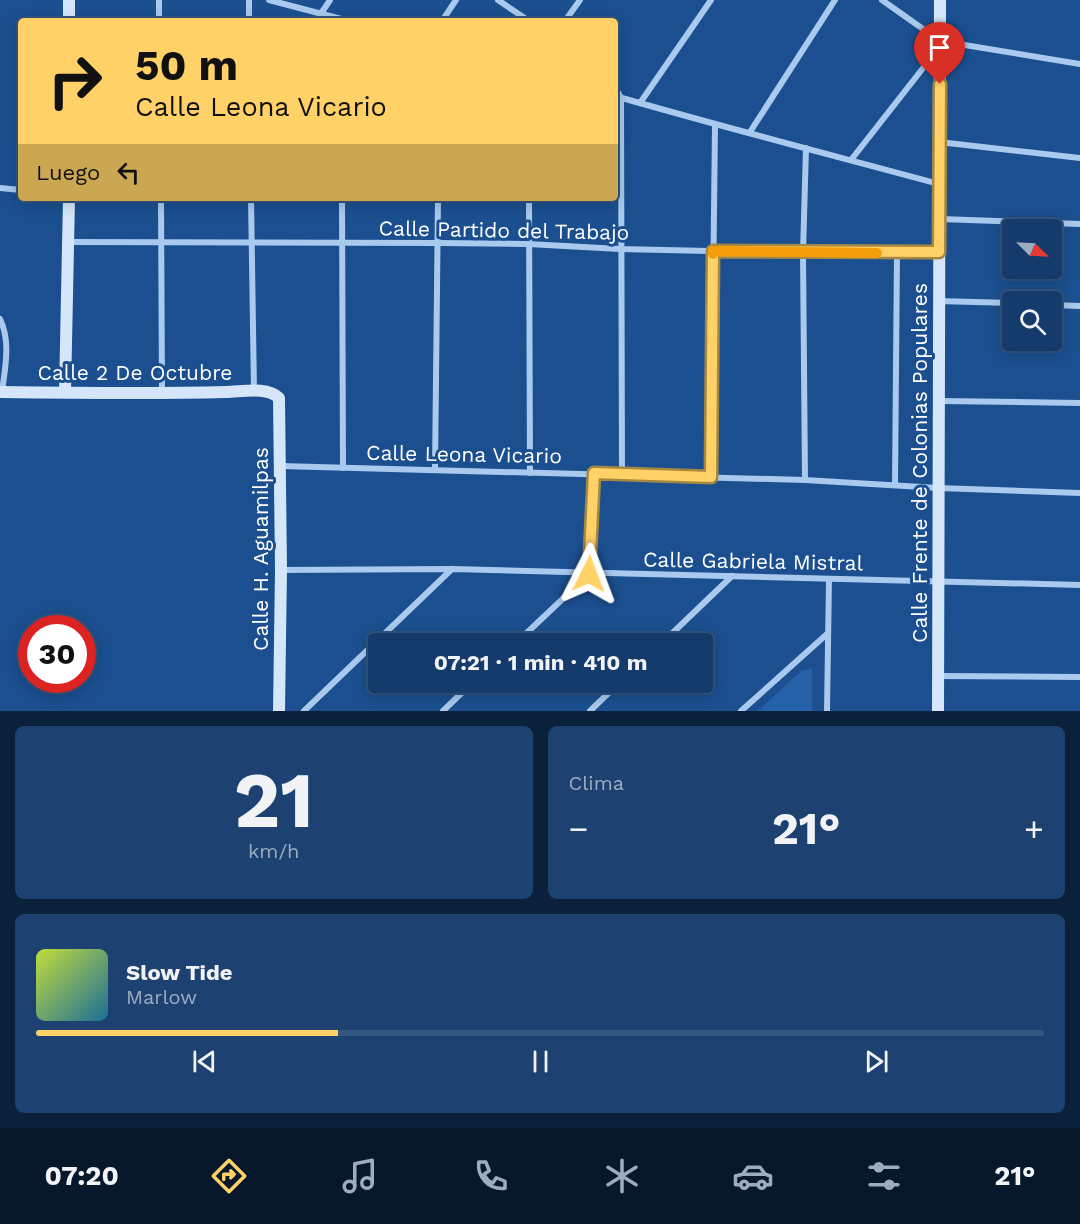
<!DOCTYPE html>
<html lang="es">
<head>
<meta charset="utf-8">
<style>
  :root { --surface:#143b6b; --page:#1d4271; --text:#f1f3f6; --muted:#9dadc1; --line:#33557e; --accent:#ffd166 }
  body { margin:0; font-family:"Work Sans",sans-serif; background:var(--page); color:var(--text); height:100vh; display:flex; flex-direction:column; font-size:22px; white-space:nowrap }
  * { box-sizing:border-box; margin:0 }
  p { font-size:20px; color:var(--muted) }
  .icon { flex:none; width:33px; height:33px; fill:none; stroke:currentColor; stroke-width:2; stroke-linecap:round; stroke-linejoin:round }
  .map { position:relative; height:711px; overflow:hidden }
  .sheet { display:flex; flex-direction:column; gap:15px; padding:15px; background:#0b203b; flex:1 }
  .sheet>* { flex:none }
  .top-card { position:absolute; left:18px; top:18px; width:600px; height:183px; border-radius:6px; box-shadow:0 3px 15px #0003,0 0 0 2px var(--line); background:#ffd166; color:#111; overflow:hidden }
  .needle { width:39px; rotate:114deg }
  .controls { position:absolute; left:1002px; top:219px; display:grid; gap:12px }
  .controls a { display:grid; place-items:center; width:60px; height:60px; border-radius:6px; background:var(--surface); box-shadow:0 3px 15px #0003,0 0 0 2px var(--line); font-size:30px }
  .speed { position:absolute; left:18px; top:615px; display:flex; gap:12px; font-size:30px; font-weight:700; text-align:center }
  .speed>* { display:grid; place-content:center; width:78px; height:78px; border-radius:50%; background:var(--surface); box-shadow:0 3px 15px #0003,0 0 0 2px var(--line); line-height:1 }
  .speed .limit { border:9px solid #d22; background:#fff; color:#111 }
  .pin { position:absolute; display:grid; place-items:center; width:51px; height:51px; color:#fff; margin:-62px -26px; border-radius:50% 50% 50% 0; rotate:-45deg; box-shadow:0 0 6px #0007 }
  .pin .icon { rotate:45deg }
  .me { position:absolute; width:66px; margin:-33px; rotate:3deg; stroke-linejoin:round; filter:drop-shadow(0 0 4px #0008) }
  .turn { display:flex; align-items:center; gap:21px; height:126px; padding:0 18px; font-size:27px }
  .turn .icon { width:78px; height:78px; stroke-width:2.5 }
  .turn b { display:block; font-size:42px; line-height:51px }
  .then { display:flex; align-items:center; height:57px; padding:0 18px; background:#0003; gap:12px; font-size:22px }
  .big { font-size:45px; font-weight:700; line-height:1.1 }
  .sheet .card { flex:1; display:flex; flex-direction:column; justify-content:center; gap:9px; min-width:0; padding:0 21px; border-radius:9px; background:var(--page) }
  .sheet .dial { align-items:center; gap:0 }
  .dial b { font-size:78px; line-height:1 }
  .song { display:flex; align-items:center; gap:18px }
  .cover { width:72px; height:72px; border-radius:9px; background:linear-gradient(135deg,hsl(70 70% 55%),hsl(200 70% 35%)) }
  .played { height:6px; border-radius:3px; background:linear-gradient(90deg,var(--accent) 30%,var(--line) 30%) }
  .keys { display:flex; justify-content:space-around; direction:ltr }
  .heat { display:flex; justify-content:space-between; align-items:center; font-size:33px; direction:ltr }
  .sheet .tiles { flex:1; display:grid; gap:15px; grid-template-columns:1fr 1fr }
  .card:last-child { grid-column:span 2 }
  .trip { position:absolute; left:368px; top:633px; width:345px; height:60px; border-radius:6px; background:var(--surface); box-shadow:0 3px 15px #0003,0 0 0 2px var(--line); font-weight:700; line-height:60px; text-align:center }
  .tab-bar { display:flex; height:96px; justify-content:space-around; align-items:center; background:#08182b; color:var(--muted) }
  .tab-bar .icon { width:42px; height:42px }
  .tab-bar .selected { color:var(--accent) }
  .tab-bar b { font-size:27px; color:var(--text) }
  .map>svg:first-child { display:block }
</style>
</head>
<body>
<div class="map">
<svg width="1080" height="711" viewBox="0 0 1080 711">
  <rect width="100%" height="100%" fill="#1b4f8f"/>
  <polygon fill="#2461a8" points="812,668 812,711 758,711 801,671"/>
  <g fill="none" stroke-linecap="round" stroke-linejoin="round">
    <g stroke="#a9c9ee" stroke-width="6">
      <polyline points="249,0 249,21"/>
      <polyline points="269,0 349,21"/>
      <polyline points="498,0 529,21"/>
      <polyline points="882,0 940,41 1080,64"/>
      <polyline points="322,12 330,0"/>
      <polyline points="159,21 159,0"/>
      <polyline points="442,21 456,0"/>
      <polyline points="565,21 580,0"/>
      <polyline points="615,87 621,98 622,475"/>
      <path d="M615,96C723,127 831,155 939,184"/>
      <polyline points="640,103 711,0"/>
      <polyline points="750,132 835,0"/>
      <polyline points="939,142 1080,158"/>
      <polyline points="851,160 938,49"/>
      <polyline points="0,188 21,190"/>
      <polyline points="161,198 162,393"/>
      <polyline points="251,198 254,391"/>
      <polyline points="342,198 343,468"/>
      <polyline points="529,198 530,473"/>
      <polyline points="940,219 1080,224"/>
      <polyline points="69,242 438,243 528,244 620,249 803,253 939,252"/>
      <polyline points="938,301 1012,303"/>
      <polyline points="1052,305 1080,306"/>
      <path d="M0,319C11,342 5,368 2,392"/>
      <polyline points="940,401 1080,403"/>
      <polyline points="280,466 805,480 938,488 1080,493"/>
      <polyline points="435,470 438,198"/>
      <polyline points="711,477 715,125"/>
      <polyline points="805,480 803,253 806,148"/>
      <polyline points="895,485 897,252"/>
      <polyline points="281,570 452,569 1080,585"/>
      <polyline points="515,644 589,574 594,473"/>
      <polyline points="661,644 732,576"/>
      <polyline points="938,676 1080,677"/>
      <polyline points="304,711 452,569"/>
      <polyline points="443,711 473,682"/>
      <polyline points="590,711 620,682"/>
      <polyline points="741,711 827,634"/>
      <polyline points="827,711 829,579"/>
    </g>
    <g stroke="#d6e6fa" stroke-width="12">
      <polyline points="69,0 69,21"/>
      <path d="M0,392C75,393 150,394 226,392C241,392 267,386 279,398L281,570L279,711"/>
      <polyline points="65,392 69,198"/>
      <polyline points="938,711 940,0"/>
    </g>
  </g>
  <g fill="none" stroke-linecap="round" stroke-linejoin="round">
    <g stroke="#a68842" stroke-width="15">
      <polyline id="route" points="589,574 594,473 711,477 713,251 939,252 940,84"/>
    </g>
    <use href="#route" stroke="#ffd166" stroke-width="10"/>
    <polyline stroke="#f59e0b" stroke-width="10" points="713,254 713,251 877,253"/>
  </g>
  <g text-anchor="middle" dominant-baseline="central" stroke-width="6" stroke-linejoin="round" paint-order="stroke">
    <g font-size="21" fill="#fff" stroke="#1b4f8f">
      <text transform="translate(504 230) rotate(1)">Calle Partido del Trabajo</text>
      <text x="135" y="372">Calle 2 De Octubre</text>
      <text transform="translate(464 454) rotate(1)">Calle Leona Vicario</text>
      <text transform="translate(919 463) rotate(-90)">Calle Frente de Colonias Populares</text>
      <text transform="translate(260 549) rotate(-90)">Calle H. Aguamilpas</text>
      <text transform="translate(753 561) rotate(1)">Calle Gabriela Mistral</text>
    </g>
  </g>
</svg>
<div class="controls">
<a><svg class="needle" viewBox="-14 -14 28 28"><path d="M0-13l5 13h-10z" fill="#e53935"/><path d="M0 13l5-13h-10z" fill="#9dadc1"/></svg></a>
<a><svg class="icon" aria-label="search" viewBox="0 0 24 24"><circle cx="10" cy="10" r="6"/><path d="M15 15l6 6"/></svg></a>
</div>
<div class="speed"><div class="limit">30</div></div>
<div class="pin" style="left:940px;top:84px;background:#d93025"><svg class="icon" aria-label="arrive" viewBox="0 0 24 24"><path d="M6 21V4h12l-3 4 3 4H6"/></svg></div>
<svg class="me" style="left:589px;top:574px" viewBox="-20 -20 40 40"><path d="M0-17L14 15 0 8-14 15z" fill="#ffd166" stroke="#fff" stroke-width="4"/></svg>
<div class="trip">07:21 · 1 min · 410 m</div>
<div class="top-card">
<div class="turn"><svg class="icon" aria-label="right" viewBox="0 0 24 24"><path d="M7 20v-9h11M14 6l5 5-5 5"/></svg><div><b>50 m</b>Calle Leona Vicario</div></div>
<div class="then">Luego<svg class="icon" aria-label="left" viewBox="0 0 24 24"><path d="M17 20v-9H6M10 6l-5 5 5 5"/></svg></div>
</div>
</div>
<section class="sheet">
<div class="tiles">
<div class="card dial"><b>21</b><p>km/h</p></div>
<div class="card"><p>Clima</p>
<div class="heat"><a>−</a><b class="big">21°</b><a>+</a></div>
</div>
<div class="card">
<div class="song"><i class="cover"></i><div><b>Slow Tide</b><p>Marlow</p></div></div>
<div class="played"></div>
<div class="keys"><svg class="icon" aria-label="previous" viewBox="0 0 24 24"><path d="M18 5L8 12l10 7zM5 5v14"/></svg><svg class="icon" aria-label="pause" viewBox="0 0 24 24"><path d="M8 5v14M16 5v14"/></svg><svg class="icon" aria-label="next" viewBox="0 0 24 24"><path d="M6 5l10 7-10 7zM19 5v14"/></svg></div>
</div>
</div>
</section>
<nav class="tab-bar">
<b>07:20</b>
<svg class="icon selected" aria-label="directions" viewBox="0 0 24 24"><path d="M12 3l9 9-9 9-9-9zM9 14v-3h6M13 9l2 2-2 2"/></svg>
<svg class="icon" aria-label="music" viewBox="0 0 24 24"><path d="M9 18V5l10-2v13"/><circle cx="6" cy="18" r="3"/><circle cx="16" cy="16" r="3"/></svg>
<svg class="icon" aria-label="phone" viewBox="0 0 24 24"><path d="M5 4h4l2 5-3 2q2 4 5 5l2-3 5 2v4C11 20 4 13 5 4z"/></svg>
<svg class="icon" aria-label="climate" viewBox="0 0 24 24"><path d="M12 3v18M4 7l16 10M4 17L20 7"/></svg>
<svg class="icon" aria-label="car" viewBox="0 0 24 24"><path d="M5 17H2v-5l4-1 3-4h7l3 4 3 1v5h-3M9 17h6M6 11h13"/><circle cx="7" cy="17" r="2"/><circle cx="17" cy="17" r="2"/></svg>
<svg class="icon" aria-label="filters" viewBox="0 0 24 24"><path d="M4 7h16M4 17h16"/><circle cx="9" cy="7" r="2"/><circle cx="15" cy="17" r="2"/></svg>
<b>21°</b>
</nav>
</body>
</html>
